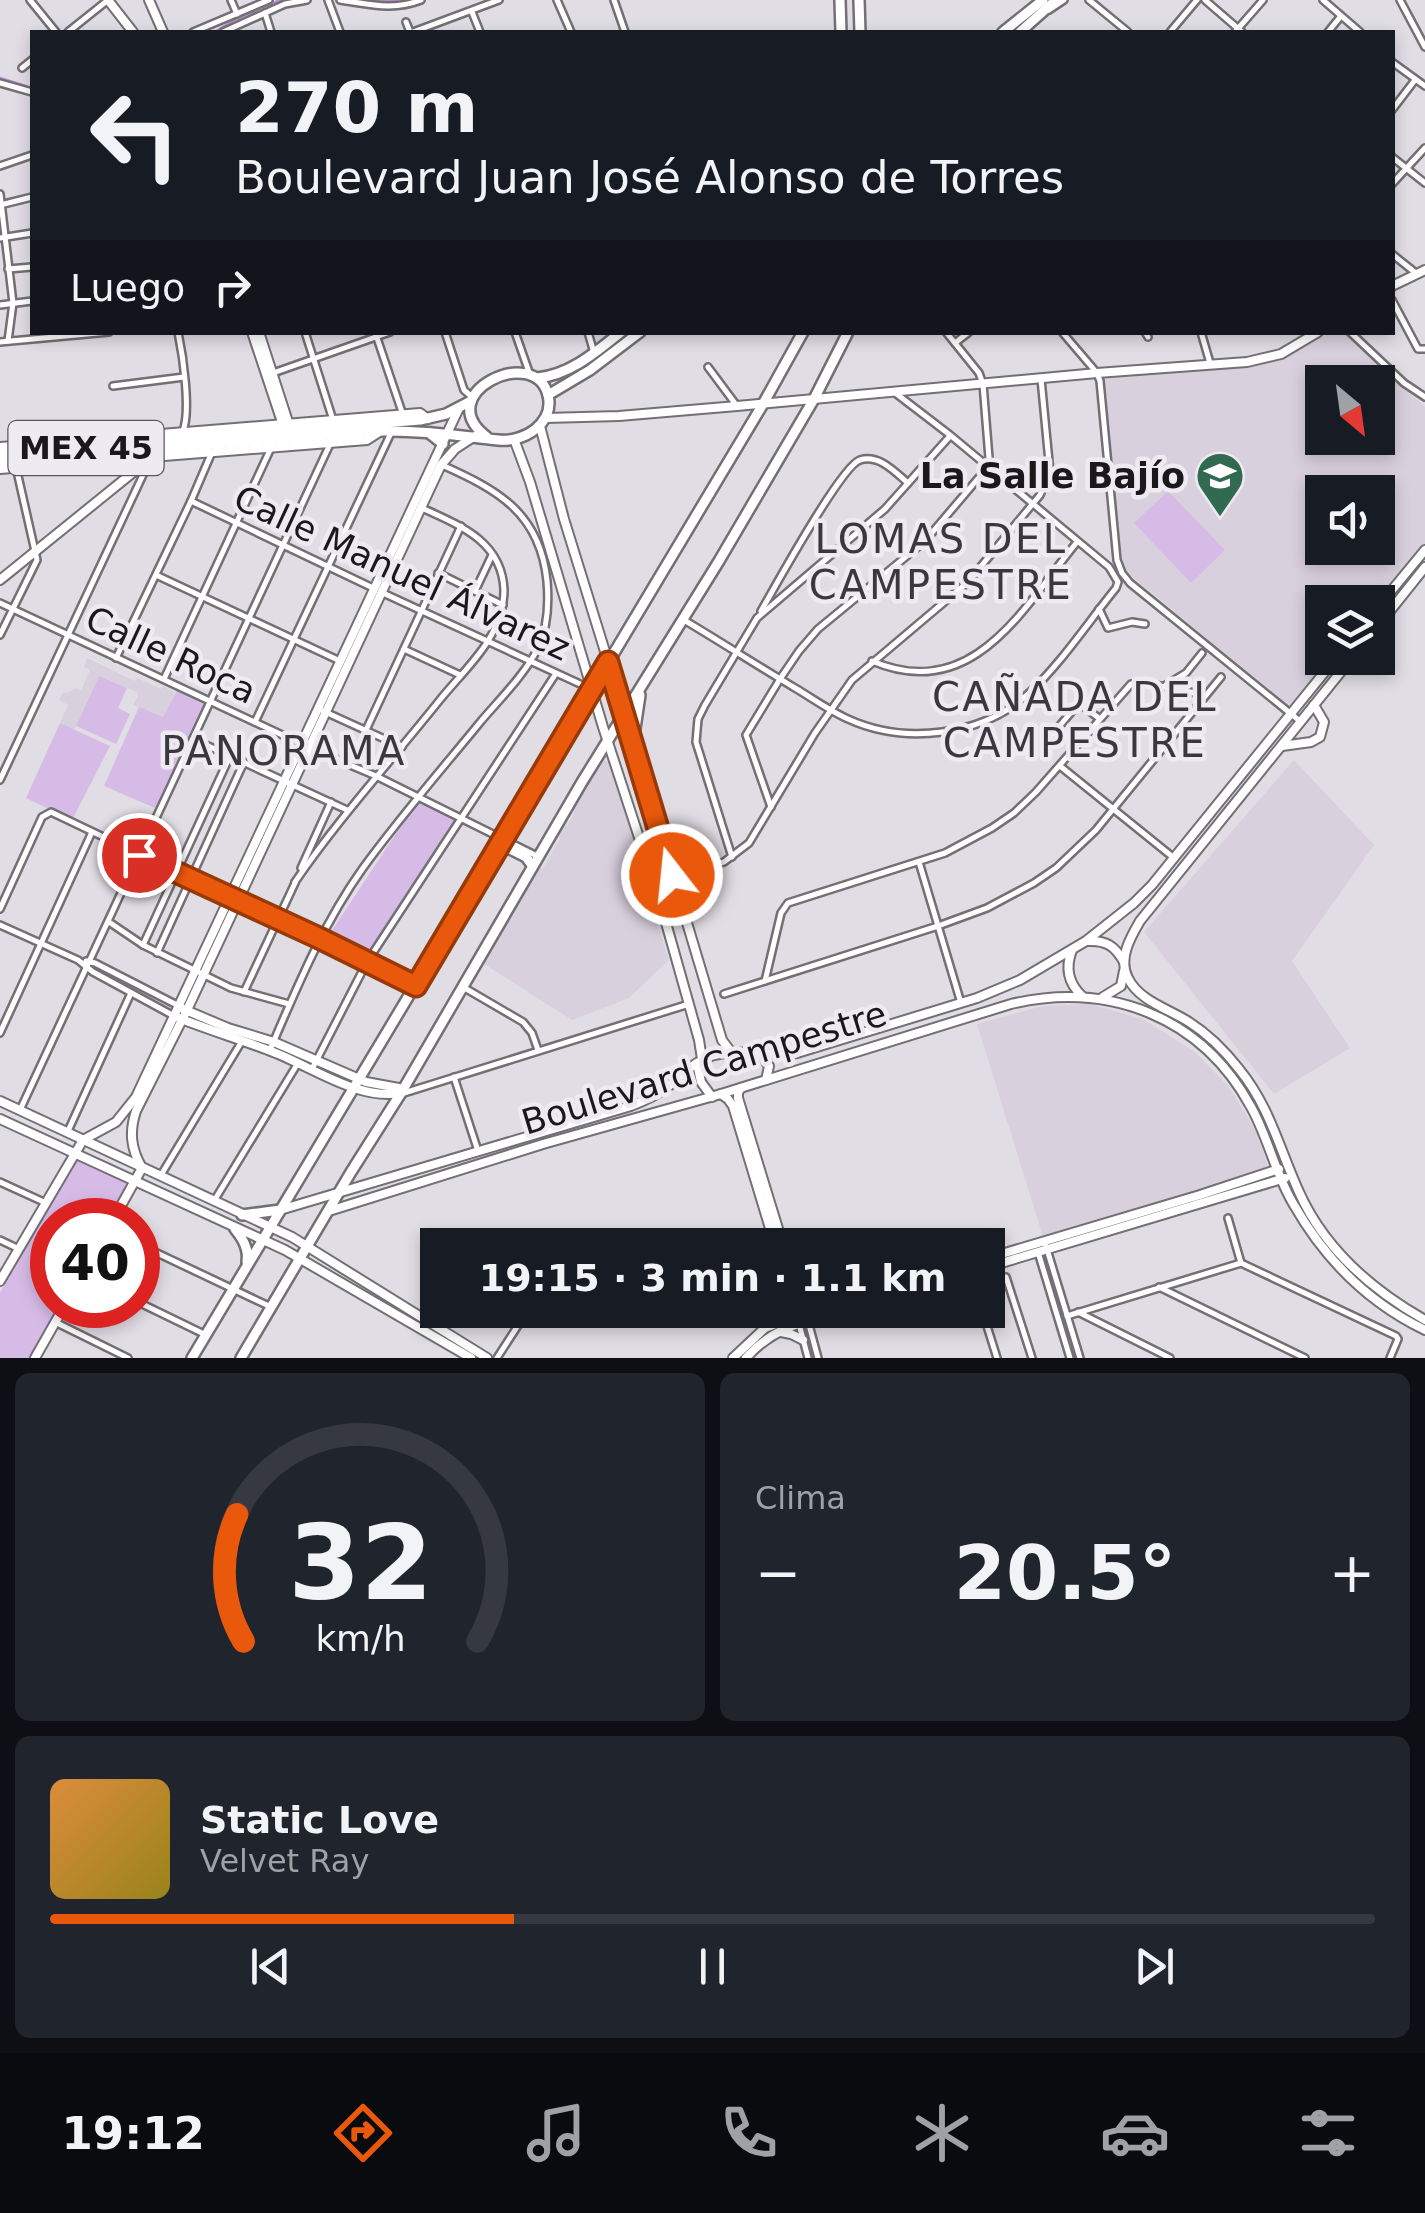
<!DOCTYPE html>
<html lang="es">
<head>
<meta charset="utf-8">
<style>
  :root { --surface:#171b24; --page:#20242c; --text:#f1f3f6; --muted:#9ea1a6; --line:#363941; --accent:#ea580c }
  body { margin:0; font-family:"DejaVu Sans",sans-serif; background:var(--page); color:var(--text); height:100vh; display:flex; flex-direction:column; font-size:38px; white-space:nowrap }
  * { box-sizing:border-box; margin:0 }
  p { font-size:32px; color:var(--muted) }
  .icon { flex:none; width:55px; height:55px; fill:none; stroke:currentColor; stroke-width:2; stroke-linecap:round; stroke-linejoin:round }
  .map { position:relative; height:1358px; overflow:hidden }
  .drawer { display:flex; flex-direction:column; gap:15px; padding:15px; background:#0d0f14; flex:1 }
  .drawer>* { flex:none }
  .top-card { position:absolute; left:30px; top:30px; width:1365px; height:305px; border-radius:0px; box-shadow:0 5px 15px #0003; background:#171b24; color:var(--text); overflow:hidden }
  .needle { width:65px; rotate:151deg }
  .buttons { position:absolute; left:1305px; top:365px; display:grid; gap:20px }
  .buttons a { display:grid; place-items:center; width:90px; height:90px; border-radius:0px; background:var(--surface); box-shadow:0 5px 15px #0003; font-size:50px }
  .speed { position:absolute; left:30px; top:1198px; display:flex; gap:20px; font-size:50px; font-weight:700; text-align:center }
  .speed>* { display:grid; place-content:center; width:130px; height:130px; border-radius:50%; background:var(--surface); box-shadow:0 5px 15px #0003; line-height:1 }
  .speed .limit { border:15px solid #d22; background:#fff; color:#111 }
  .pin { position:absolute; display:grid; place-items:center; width:85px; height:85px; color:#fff; margin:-42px; border:5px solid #fff; border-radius:50%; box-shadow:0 2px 10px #0007 }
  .me { position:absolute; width:110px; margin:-55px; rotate:344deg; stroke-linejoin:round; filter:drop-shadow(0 0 8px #0008) }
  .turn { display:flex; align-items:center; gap:35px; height:210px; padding:0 40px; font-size:45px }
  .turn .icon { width:130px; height:130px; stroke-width:2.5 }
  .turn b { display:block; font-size:70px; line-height:85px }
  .then { display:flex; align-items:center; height:95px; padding:0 40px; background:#0003; gap:20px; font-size:38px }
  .big { font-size:75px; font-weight:700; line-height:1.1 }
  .drawer .card { flex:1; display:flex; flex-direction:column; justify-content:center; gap:15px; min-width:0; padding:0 35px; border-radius:15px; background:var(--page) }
  .drawer .dial { align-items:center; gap:0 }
  .dial svg { height:260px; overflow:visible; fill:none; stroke:var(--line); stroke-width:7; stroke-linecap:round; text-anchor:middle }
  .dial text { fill:var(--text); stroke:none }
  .song { display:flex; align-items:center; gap:30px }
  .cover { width:120px; height:120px; border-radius:15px; background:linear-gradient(135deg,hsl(30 70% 55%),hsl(50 70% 35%)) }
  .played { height:10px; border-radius:5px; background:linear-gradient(90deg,var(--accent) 35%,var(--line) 35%) }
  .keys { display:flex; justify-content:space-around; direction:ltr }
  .heat { display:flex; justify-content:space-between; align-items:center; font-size:55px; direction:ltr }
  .drawer .tiles { flex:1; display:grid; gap:15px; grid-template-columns:1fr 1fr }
  .card:last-child { grid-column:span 2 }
  .trip { position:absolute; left:420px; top:1228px; width:585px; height:100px; border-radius:0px; background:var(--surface); box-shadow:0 5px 15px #0003; font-weight:700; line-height:100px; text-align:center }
  .menu { display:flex; height:160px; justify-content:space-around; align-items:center; background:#090b0e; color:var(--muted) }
  .menu .icon { width:70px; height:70px }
  .menu .active { color:var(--accent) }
  .menu b { font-size:45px; color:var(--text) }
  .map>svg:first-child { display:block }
</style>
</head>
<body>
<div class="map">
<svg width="1425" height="1358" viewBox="0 0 1425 1358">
  <rect width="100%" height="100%" fill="#e1dde4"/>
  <g fill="#d9d0de" fill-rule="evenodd">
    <path d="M1322,333H1344L1425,407V546L1377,602H1322V658H1331L1290,706L1124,570L1099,375L1280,355ZM1322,382H1378V438H1322ZM1322,492H1378V548H1322Z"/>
    <polygon points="87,658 135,681 137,678 161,689 163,686 176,693 163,718 133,705 138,696 137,692 99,676 74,730 60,723 68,705 59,700 63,692 66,693 76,688 81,690 90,670 84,667"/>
    <polygon points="602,760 610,762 645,871 641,873 669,960 629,998 572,1020 481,962 536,869 543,868 560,839 557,832 559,828 567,826 575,812 571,809"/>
    <polygon points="1294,760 1374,845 1292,961 1350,1048 1274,1094 1144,932"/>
    <polygon points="1090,1004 1143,1019 1195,1052 1228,1086 1258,1134 1269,1170 1043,1237 977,1024 1042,1006"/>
  </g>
  <g fill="#d7bbe7">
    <polygon points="1168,491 1225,550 1191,583 1134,523"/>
    <polygon points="99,676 127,688 118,708 130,714 116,744 76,726"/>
    <polygon points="177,691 203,704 155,808 104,786 139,707 163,717"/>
    <polygon points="60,723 110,746 72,820 26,798"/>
    <polygon points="417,802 456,819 366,957 327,938"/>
    <polygon points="75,1160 131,1185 112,1220 52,1220 52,1305 64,1305 35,1358 0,1358 0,1293"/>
  </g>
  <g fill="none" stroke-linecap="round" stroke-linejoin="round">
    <g stroke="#ba8cd3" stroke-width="2.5">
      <polyline points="368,0 397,0"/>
      <polyline points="215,32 234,20 280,0"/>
      <polyline points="0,78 32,88"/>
    </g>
    <g stroke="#736f75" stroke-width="10">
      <g id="street">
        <polyline points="30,0 56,32"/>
        <polyline points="231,0 237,14"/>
        <polyline points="328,0 340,32"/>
        <path d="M340,0C369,4 393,11 421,0"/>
        <polyline points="557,0 571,32"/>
        <polyline points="614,0 625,32"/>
        <polyline points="1089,0 1128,32"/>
        <polyline points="1205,0 1242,32"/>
        <polyline points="1323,0 1360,32"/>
        <polyline points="1400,0 1425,47"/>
        <polyline points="1049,10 1064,0"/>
        <polyline points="472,12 480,32"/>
        <polyline points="265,13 271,32"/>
        <polyline points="406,22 410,32"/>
        <polyline points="68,32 108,0"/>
        <polyline points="193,32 269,0"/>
        <polyline points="223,32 285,4 307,0"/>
        <polyline points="413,32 499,0"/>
        <polyline points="1170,32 1197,0"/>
        <polyline points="1235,32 1263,0"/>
        <polyline points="1328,32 1341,16"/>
        <polyline points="1392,62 1425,86"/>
        <polyline points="22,68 32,60"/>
        <polyline points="0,83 32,92"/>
        <polyline points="1392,110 1415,80"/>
        <polyline points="1392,157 1425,183"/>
        <polyline points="0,166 32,155"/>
        <polyline points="1392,184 1425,148"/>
        <polyline points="0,194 13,303 8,341"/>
        <polyline points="0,205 32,197"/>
        <polyline points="0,238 32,233"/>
        <polyline points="1392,254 1417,274"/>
        <polyline points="8,269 32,267"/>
        <polyline points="1392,300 1418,349 1425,349"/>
        <polyline points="0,305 32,301"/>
        <path d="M178,332C183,356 191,410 183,431"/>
        <polyline points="305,332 333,420"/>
        <polyline points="375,332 403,415"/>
        <polyline points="445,332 464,390 472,397"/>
        <polyline points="515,332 529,372"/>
        <polyline points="588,332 594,353"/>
        <polyline points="1062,332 1097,373 1100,381 1117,560 1122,573 1130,583 1301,722"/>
        <polyline points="1145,332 1148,337"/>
        <polyline points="1201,332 1210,363"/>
        <polyline points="1350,332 1404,383 1425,397"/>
        <polyline points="0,342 109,332"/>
        <polyline points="955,343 969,332"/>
        <polyline points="708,367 737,406"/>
        <polyline points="273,373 390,332"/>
        <polyline points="113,386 184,377"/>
        <polyline points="191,501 373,588"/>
        <polyline points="438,573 503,605"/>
        <polyline points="156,575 340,661"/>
        <polyline points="475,591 492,555"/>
        <polyline points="383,593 591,689"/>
        <polyline points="0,603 310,748 376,776 537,856"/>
        <polyline points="1099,609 1108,628 1132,622 1145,624"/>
        <path d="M761,611C775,587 841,466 860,460C879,454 895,472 908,483"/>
        <path d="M684,620C721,642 758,666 795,688C812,698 830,711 848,719C905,745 982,736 1028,694C1060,665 1089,621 1116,588L1118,582L1109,567L950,435L894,392"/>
        <polyline points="0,635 37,560 16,467"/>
        <polyline points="404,649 460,675"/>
        <polyline points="116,658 191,501 212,452"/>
        <path d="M872,661C973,704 1023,608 1077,542"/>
        <polyline points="164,679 271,448"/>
        <polyline points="1166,685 1186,673 1202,653"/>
        <polyline points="323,711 402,747"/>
        <polyline points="255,722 391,433"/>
        <polyline points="366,730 461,526"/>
        <polyline points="193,739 347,810"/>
        <polyline points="1045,743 1079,703 1100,719"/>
        <polyline points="1060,766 1174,858"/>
        <polyline points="0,780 150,460"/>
        <polyline points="771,807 746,735 780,679 799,651 818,629 925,541 987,468 989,458 983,384 979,373 946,332"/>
        <polyline points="732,857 696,742 698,719 705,705 757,618 885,509 950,436"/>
        <polyline points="919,862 961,1003"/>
        <polyline points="301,868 331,802"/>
        <polyline points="672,875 724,862 749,843 815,733 852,680 968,582 1040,495 1050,472 1041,379"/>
        <path d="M295,882C339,818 391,761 439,701C455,681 475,662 488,641C497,626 504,607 504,590C502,541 459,525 422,508"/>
        <polyline points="0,909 42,817 51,812 416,986"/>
        <polyline points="109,922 143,945 231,988 289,1004"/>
        <polyline points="0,925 78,960 93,972 174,1016"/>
        <polyline points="143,945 230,756"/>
        <polyline points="157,953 244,762"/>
        <polyline points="86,961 95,963 179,1006"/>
        <polyline points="765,981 781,913 788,903 945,853 992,828 1014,813 1036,792 1131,684 1145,683 1205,695"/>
        <polyline points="463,987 523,1022 532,1033 538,1050"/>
        <polyline points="244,992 295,883"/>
        <polyline points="724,994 938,926 987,908 1034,883 1056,868 1096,830 1221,677"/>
        <polyline points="0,1033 92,832"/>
        <path d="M270,1050C297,987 323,924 363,868C400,817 442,769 482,720C501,698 525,674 538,648C548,627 549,604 547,581C540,513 498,490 442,465"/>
        <polyline points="312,1069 367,962 555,675"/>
        <polyline points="454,1077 478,1151"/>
        <polyline points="404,1093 689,1004"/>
        <polyline points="20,1110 331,442"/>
        <polyline points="68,1131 131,993"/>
        <polyline points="161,1175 242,1041"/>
        <polyline points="0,1182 46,1203"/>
        <polyline points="214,1201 298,1063"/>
        <polyline points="1228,1218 1241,1263 1396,1336 1398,1339 1390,1358"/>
        <polyline points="0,1240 19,1249"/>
        <polyline points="138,1244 271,1307"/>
        <polyline points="730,1245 771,1233"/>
        <polyline points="1046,1246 1080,1358"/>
        <polyline points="1038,1252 1070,1358"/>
        <polyline points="1006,1277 1032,1358"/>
        <polyline points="1159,1287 1305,1358"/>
        <polyline points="138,1302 206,1335"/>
        <polyline points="982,1310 997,1358"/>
        <polyline points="1078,1312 1170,1358"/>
        <polyline points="1067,1316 1241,1263"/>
        <polyline points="808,1321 818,1358"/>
        <polyline points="55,1322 128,1358"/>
        <polyline points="799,1324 808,1358"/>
        <polyline points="497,1358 528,1310"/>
      </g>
    </g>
    <g stroke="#736f75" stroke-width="12">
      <g id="secondary">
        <polyline points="108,0 133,32"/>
        <polyline points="149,0 163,32"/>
        <polyline points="1392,286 1425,270"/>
        <polyline points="252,332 284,428"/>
        <polyline points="259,332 289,425"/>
        <polyline points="546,418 619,416 737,406 1097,373 1247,362 1281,354 1318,332"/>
        <polyline points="540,426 564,519 633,742 722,1040 731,1052"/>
        <polyline points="514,439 530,482 603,727 661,905 699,1040 702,1059"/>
        <polyline points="0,447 420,413 428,419"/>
        <polyline points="0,469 367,440 381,431"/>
        <polyline points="0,580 152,457"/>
        <polyline points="1378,607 1425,550"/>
        <polyline points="1378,626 1425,567"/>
        <path d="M1352,658L1140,921C1130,938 1118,959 1128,978C1139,1001 1169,1009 1189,1022C1208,1034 1225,1051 1239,1069C1270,1107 1279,1148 1299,1192C1324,1248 1372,1290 1425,1320"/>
        <polyline points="1282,746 1311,742 1320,737 1324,722 1314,705"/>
        <path d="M1088,941C1106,940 1115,946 1124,962"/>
        <path d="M1072,950C1065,968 1068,983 1082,996"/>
        <polyline points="1103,997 1121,986 1124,971"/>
        <polyline points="183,1009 228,1028 274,1042 366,1082 404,1089"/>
        <path d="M179,1018C209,1030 239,1039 268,1050C308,1064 357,1101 401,1093"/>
        <polyline points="761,1055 769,1066 766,1080"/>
        <polyline points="697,1063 701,1082 712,1097"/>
        <polyline points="741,1088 738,1092 738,1098 783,1245"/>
        <polyline points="721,1094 728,1099 733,1106 775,1245"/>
        <polyline points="0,1101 292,1237 487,1358"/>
        <polyline points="0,1119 285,1250 471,1358"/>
        <path d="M142,1168C131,1149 129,1132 136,1111L187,1010L441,465L455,449L475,436"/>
        <path d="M280,1210L631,1106C644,1101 655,1096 666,1088C681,1077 693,1062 711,1056C738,1048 769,1057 797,1053L977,998L1020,980L1086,941L1134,903L1152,885L1336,658"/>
        <path d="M329,1211L543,1144L721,1094L1011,1004C1110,981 1202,1017 1251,1107C1269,1139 1275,1174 1294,1205C1325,1259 1369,1303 1425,1330"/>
        <polyline points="113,1220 142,1168"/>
        <polyline points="988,1258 1200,1195 1279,1169"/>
        <polyline points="988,1267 1285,1178"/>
        <polyline points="0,1281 83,1140 116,1122 136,1097 459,408"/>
        <polyline points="781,1332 791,1334 803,1340"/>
        <polyline points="35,1358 65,1305"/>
        <polyline points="733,1358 765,1328 813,1310"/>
        <path d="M746,1358C774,1326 805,1322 844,1310"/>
      </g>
    </g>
    <g stroke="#736f75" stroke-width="14">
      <g id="primary">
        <polyline points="840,0 841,32"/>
        <polyline points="859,0 860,32"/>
        <polyline points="1003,32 1043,0"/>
        <polyline points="1020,32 1056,0"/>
        <path d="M537,378C570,375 596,352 621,332"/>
        <polyline points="548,395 590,370 640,332"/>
        <polyline points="429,433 443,444"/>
        <polyline points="71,441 88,447"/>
        <polyline points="0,454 420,420 446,414 471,401"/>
        <path d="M0,461L381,431C421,430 459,436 498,440C523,443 555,424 548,395C535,343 429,394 487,437"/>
        <polyline points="633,742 640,695"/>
        <polyline points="500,844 526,857 532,865"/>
        <polyline points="242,1215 280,1210"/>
        <path d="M235,1229C243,1239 249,1249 247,1262"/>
        <polyline points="192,1358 763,404 803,332"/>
        <polyline points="241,1358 351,1172 401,1093 582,782 719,561 814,399 848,332"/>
      </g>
    </g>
    <use href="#street" stroke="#fff" stroke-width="5"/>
    <use href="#secondary" stroke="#fff" stroke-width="8"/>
    <use href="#primary" stroke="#fff" stroke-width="9"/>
  </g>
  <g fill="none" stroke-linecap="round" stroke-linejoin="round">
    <g stroke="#983908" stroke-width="25">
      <polyline id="route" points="139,855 319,938 416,986 608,662 672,875"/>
    </g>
    <use href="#route" stroke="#ea580c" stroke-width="18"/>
  </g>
  <defs>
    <g id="university-pin" transform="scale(2.5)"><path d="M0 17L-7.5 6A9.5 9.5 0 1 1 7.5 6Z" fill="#316951" stroke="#eeeaf1"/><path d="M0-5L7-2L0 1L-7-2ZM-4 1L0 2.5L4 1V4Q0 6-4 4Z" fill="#fff"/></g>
  </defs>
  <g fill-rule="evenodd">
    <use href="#university-pin" x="1220" y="476"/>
  </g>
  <g text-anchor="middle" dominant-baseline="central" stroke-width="9" stroke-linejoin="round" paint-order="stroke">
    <rect fill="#eeeaf1" stroke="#5a575b" stroke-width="2.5" x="8.5" y="421" width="155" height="54" rx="8"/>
    <g font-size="32" font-weight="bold" fill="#1a181b">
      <text x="86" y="448">MEX 45</text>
    </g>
    <g font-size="35" font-weight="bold" fill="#1a181b" stroke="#eeeaf1" text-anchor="end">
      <text x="1185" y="476">La Salle Bajío</text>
    </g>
    <g font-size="35" fill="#1a181b" stroke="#eeeaf1">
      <text transform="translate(402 573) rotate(25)">Calle Manuel Álvarez</text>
      <text transform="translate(171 655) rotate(25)">Calle Roca</text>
      <text transform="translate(704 1068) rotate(-17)">Boulevard Campestre</text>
    </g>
    <g font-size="40" letter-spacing="2.5" fill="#3b383d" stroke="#eeeaf1">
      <text x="941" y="539">LOMAS DEL<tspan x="941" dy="46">CAMPESTRE</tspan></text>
      <text x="1075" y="697">CAÑADA DEL<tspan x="1075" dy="46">CAMPESTRE</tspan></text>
      <text x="284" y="751">PANORAMA</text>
    </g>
  </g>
</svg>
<div class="buttons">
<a><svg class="needle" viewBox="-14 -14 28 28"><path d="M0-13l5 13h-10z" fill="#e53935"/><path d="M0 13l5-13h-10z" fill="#9ea1a6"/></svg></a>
<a><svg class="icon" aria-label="sound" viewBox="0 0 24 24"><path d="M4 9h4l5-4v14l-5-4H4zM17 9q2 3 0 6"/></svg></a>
<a><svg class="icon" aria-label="layers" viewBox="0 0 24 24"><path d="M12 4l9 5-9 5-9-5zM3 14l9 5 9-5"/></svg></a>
</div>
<div class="speed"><div class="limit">40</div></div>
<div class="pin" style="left:139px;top:855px;background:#d93025"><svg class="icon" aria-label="arrive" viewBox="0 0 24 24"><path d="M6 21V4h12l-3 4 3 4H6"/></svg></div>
<svg class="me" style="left:672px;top:875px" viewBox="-20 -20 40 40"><circle r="17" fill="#ea580c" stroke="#fff" stroke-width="3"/><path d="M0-11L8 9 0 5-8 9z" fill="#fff"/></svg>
<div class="trip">19:15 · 3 min · 1.1 km</div>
<div class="top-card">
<div class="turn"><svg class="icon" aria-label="left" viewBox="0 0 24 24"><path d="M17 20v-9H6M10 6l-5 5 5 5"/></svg><div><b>270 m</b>Boulevard Juan José Alonso de Torres</div></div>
<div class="then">Luego<svg class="icon" aria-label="right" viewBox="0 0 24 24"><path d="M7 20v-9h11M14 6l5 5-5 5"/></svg></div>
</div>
</div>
<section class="drawer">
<div class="tiles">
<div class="card dial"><svg viewBox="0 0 100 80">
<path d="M14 69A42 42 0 1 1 86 69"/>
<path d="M14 69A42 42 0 0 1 12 30" stroke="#ea580c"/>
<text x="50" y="56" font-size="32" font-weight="700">32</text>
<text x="50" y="72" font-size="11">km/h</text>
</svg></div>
<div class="card"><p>Clima</p>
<div class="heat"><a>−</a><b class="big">20.5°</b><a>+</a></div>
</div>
<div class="card">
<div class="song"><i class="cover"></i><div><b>Static Love</b><p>Velvet Ray</p></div></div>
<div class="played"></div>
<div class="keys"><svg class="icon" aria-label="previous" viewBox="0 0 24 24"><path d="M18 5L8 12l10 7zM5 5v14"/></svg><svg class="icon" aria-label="pause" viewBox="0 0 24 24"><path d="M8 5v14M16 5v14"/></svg><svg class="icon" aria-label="next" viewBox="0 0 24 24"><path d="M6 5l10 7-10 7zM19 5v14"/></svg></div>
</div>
</div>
</section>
<nav class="menu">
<b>19:12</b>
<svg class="icon active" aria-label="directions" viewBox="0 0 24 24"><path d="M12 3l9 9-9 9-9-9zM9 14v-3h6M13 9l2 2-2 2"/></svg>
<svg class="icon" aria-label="music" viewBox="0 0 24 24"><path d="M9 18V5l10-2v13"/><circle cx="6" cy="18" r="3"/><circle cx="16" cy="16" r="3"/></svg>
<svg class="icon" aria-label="phone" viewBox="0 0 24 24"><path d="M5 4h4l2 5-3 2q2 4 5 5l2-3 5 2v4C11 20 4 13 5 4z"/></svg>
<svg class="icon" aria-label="climate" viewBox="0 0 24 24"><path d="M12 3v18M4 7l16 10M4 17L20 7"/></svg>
<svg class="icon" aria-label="car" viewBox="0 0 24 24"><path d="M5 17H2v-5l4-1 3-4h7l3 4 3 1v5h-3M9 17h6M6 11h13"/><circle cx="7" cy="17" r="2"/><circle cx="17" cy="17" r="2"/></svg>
<svg class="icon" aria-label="filters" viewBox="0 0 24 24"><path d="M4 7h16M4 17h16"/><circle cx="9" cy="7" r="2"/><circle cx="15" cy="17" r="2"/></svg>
</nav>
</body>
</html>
